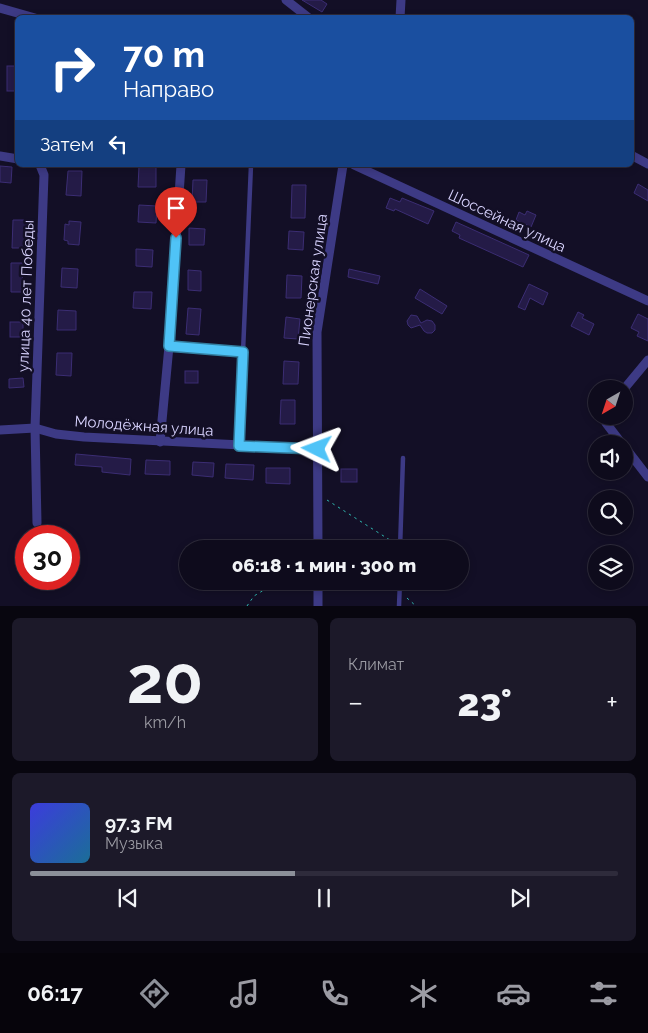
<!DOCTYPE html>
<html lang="ru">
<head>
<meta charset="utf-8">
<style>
  :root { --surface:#0e0b1c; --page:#1c1929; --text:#f1f3f6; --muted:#9b9ba3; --line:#2e2b3b; --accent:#8c9099 }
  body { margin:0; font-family:Raleway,sans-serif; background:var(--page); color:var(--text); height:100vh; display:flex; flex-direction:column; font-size:19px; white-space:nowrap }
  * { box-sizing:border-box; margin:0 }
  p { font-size:16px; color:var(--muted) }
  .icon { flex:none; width:28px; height:28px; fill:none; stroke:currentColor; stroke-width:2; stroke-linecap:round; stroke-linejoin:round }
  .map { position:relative; height:606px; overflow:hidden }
  .side { display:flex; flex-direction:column; gap:12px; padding:12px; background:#08060f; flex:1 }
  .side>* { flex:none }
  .banner { position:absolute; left:15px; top:15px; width:619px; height:152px; border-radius:8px; box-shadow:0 2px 8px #0003,0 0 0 1px var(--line); background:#1a4fa0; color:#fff; overflow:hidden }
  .needle { width:32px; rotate:219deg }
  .controls { position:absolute; left:588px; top:380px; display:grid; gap:10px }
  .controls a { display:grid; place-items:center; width:45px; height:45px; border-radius:50%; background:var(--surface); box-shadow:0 2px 8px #0003,0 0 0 1px var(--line); font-size:25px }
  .speed { position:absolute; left:15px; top:525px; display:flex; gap:10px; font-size:25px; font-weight:700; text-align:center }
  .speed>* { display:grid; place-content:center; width:65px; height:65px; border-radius:50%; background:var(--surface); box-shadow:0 2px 8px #0003,0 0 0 1px var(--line); line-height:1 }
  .speed .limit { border:8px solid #d22; background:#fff; color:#111 }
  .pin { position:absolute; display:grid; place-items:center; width:42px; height:42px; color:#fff; margin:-51px -21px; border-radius:50% 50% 50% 0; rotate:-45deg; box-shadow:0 0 5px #0007 }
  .pin .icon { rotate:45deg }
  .me { position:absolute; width:55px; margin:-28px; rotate:273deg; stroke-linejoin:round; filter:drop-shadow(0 0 4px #0008) }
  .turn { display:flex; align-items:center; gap:18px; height:105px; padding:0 25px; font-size:22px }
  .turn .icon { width:65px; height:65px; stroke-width:2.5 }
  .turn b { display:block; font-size:35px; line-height:42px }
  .then { display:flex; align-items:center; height:48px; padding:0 25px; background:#0003; gap:10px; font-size:19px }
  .big { font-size:38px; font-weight:800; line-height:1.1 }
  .side .tile { flex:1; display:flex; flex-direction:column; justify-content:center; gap:8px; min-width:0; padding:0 18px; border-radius:8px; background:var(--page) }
  .side .dial { align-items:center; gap:0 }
  .dial b { font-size:65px; line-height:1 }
  .song { display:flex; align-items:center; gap:15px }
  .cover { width:60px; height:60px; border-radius:8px; background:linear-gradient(135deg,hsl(240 70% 55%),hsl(200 70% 35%)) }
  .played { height:5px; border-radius:2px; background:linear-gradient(90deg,var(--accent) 45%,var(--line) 45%) }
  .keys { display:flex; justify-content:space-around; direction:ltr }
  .heat { display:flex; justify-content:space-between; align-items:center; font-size:28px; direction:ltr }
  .side .tiles { flex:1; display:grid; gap:12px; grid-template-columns:1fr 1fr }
  .tile:last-child { grid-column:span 2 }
  .trip { position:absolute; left:179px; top:540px; width:290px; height:50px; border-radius:25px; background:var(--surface); box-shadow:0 2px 8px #0003,0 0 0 1px var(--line); font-weight:800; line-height:50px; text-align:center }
  .tabs { display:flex; height:80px; justify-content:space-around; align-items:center; background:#06040b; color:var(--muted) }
  .tabs .icon { width:35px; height:35px }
  .tabs .current { color:var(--accent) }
  .tabs b { font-size:22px; color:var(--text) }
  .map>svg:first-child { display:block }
</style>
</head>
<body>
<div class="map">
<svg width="648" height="606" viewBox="0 0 648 606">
  <rect width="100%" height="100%" fill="#130f26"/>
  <g fill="#241b47" stroke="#3b2d73">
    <polygon points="302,0 321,0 327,4 322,12"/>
    <rect x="7" y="66" width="11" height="25"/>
    <polygon points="0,166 12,167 11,183 0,182"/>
    <polygon points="139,166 156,166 156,187 138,187"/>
    <polygon points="68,171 82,171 81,196 66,195"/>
    <polygon points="193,180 207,180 206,202 192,202"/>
    <polygon points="638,184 648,190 648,201 634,193"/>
    <polygon points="292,185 306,185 305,218 291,218"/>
    <polygon points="390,198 400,202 402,198 434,211 428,224 395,209 394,211 386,208"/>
    <polygon points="139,205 157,206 156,223 138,222"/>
    <polygon points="527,211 536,215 531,227 516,220 519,212 525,215"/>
    <polygon points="13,220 27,220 26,248 12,248"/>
    <polygon points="69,221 81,222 79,245 68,244 68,241 64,240 65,224 69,225"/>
    <polygon points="456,222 529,255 523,267 459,238 460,235 452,231"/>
    <polygon points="189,228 205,229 204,245 189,245"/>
    <polygon points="289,231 304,232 303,250 288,249"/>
    <polygon points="136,249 153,250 152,267 136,266"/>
    <polygon points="11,263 23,263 22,292 11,292"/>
    <polygon points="62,268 78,269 77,288 61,287"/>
    <polygon points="349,269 380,276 378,284 348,277"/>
    <polygon points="188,270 201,271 201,291 188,290"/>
    <polygon points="287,275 302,276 301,298 286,298"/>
    <polygon points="529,284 548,293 543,305 530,298 525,310 518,307"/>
    <polygon points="420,289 447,306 442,314 415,298"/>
    <polygon points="134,292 152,292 151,309 133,308"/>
    <polygon points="188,308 201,309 199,335 186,334"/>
    <polygon points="58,310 76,311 76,330 57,330"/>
    <polygon points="578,312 584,315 582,318 594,324 589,335 571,326"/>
    <polygon points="638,314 648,319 648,341 637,336 639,332 631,328"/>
    <polygon points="411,315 417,316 421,323 427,320 432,321 435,325 435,330 432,333 427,333 424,331 420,325 411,328 408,325 407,321"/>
    <polygon points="286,317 300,319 298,339 284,338"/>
    <rect x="10" y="322" width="13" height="15"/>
    <polygon points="57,353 72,353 71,376 56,375"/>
    <polygon points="284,361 299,362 298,384 283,384"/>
    <rect x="185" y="371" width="13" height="12"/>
    <polygon points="23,378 24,387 9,388 9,379"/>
    <polygon points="281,400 295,400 295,424 280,424"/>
    <polygon points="76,454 131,459 130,475 102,472 102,467 75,465"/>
    <polygon points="146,460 170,461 170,475 145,474"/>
    <polygon points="193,462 214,463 213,477 192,475"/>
    <polygon points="226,464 254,465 253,480 225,478"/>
    <polygon points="266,468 290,468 290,484 266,483"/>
    <rect x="341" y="469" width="16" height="13"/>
  </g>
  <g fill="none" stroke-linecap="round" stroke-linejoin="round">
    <g stroke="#2fb8b0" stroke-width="1" stroke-dasharray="2.5 4" stroke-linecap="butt">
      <polyline points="327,500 393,542"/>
      <polyline points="407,598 416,606"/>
      <polyline points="247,606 254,596 279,581"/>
    </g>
    <g stroke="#3d3a85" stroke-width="4.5">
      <polyline points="169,346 243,352 251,165"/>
      <polyline points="239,445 243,352"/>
      <polyline points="400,549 403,458"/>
      <polyline points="399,606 400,581"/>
    </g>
    <g stroke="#3d3a85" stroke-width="9">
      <polyline points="286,0 309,18"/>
      <polyline points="0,8 35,18"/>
      <polyline points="400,18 401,0"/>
      <polyline points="631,155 648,164"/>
      <polyline points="0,156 18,159"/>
      <polyline points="354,165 648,301"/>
      <polyline points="624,389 648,360"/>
      <polyline points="606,416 606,423 622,444"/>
      <polyline points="0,430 35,428 56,434 84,437 317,449"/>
      <polyline points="160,442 169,346 181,165"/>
      <polyline points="624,446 648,477"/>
      <polyline points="37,523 35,428 44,175 40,165"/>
      <polyline points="318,549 317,332 343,165"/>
      <polyline points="318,581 318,606"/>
    </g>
  </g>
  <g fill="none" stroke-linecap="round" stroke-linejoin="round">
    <g stroke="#337fa1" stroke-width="12">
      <polyline id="route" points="176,238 169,346 243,352 239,446 317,449"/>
    </g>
    <use href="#route" stroke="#4fc3f7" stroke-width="9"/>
  </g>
  <g text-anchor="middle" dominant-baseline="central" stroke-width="5" stroke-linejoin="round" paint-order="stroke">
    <g font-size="15" fill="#d9d4ff" stroke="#130f26">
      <text transform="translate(507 221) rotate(25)">Шоссейная улица</text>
      <text transform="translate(313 280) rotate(-82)">Пионерская улица</text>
      <text transform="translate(26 296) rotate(-88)">улица 40 лет Победы</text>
      <text transform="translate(144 426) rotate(4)">Молодёжная улица</text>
    </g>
  </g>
</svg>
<div class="controls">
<a><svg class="needle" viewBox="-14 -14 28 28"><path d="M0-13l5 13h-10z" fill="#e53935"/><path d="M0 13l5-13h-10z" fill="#9b9ba3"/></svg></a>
<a><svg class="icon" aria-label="sound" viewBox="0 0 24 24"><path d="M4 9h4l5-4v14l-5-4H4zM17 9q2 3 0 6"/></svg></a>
<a><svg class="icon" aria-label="search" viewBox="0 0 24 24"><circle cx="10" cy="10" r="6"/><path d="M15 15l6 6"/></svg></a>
<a><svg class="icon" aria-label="layers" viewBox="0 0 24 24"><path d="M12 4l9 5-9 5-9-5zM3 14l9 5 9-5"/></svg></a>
</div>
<div class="speed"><div class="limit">30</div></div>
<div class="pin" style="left:176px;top:238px;background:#d93025"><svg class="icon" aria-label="arrive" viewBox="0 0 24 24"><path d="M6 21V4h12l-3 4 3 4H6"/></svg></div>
<svg class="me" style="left:317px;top:449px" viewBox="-20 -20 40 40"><path d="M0-17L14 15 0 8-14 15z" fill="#4fc3f7" stroke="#fff" stroke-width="4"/></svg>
<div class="trip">06:18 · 1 мин · 300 m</div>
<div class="banner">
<div class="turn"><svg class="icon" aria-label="right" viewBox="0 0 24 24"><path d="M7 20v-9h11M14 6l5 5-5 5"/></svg><div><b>70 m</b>Направо</div></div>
<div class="then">Затем<svg class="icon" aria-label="left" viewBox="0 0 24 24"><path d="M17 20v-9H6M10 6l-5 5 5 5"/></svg></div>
</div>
</div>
<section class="side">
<div class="tiles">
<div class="tile dial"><b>20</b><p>km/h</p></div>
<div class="tile"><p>Климат</p>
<div class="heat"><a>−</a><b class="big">23°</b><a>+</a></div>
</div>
<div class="tile">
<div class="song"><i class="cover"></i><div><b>97.3 FM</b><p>Музыка</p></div></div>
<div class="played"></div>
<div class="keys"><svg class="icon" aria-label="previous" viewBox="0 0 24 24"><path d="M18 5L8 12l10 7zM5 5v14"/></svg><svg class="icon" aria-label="pause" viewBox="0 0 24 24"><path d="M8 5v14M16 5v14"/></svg><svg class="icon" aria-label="next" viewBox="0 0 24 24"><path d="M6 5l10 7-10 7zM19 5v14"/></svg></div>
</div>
</div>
</section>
<nav class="tabs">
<b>06:17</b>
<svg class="icon current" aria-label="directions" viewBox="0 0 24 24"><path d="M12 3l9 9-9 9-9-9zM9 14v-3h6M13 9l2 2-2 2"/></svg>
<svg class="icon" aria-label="music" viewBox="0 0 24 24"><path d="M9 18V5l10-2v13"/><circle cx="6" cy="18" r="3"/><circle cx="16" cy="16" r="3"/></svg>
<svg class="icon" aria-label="phone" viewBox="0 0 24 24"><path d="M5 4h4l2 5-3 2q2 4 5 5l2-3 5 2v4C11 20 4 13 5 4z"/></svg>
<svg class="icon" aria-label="climate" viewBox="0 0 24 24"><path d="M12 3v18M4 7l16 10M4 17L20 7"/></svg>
<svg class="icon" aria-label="car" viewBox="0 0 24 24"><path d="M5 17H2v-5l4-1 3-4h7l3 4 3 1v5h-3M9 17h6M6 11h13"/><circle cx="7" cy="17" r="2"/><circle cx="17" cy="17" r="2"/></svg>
<svg class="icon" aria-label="filters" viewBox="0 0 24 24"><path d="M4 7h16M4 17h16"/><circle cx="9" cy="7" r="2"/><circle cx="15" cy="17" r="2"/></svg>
</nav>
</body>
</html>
